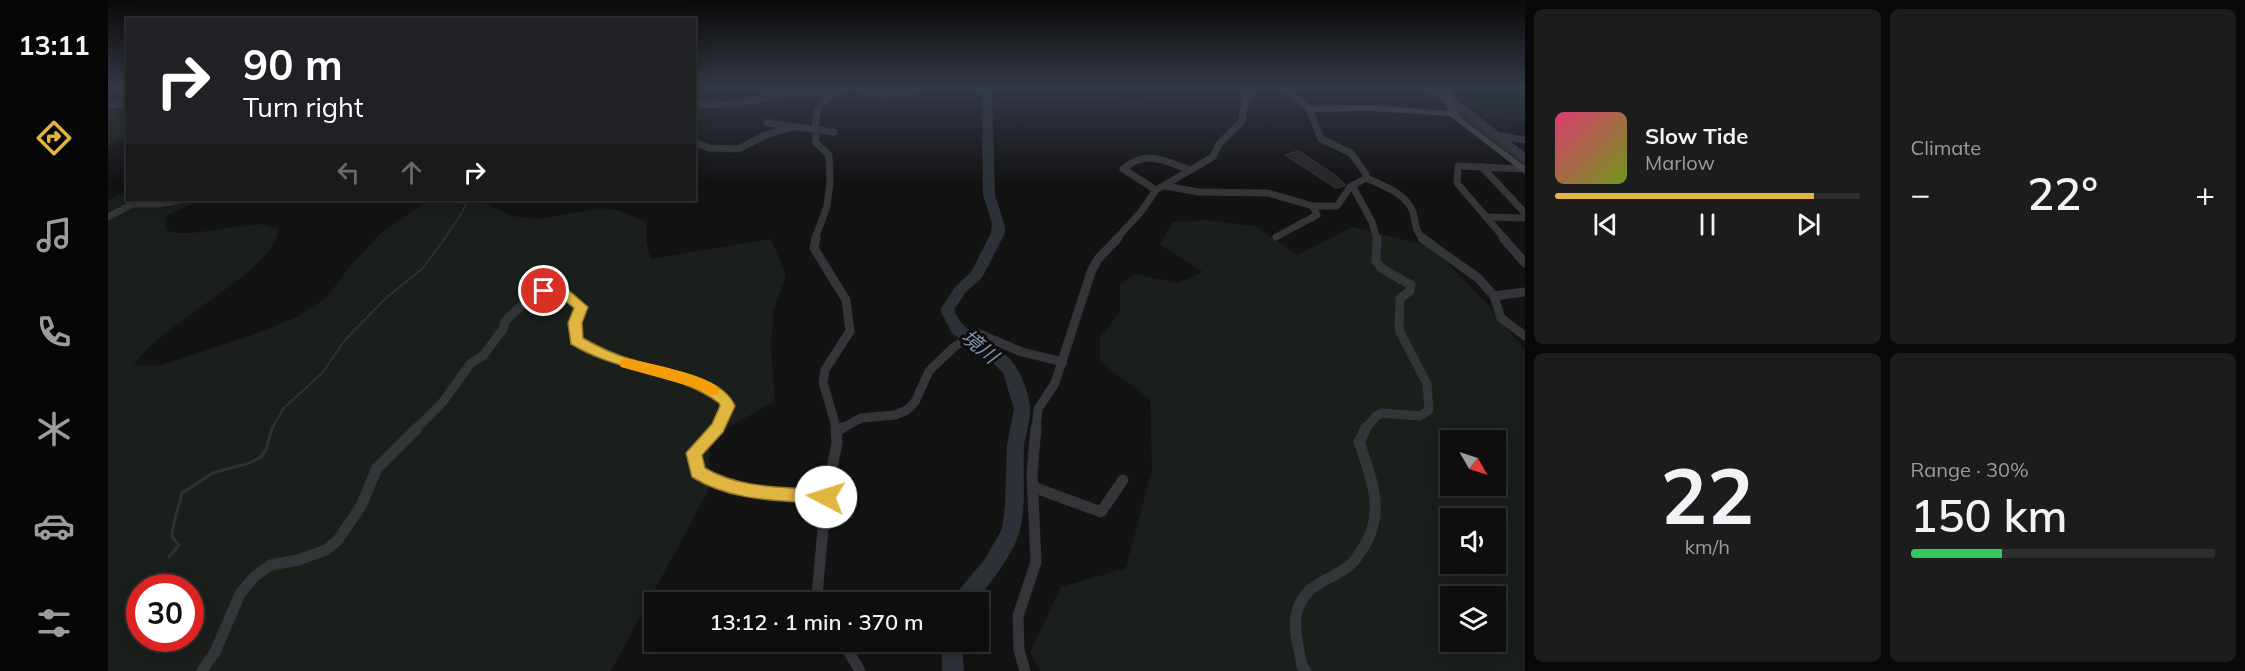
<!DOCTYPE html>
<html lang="en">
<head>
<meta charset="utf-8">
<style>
  :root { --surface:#0e0e0f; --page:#1c1c1d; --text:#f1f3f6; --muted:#9b9c9e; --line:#2e2e2f; --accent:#e0b540 }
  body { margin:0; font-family:Mulish,"Noto Sans JP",sans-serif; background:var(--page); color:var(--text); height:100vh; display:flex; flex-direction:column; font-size:22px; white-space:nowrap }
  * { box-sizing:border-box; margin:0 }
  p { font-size:20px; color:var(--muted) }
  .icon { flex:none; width:33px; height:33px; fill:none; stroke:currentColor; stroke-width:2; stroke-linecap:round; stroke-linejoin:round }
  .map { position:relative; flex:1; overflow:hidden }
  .details { display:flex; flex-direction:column; gap:9px; padding:9px; background:#080808; width:720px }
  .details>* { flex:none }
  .banner { position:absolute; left:18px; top:18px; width:570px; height:183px; border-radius:0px; box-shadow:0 3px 15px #0003,0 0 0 2px var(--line); background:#202124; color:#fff; overflow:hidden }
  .needle { width:39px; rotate:129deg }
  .tools { position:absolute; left:1332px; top:430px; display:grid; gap:12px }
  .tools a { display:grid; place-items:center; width:66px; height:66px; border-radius:0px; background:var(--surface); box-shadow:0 3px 15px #0003,0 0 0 2px var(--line); font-size:30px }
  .speed { position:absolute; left:18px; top:574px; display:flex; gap:12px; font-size:30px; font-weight:700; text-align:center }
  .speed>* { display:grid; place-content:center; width:78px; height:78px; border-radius:50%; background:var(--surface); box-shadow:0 3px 15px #0003,0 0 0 2px var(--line); line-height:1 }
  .speed .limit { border:9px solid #d22; background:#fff; color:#111 }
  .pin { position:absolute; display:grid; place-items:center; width:51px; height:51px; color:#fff; margin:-26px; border:3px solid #fff; border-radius:50%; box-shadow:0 2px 6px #0007 }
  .me { position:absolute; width:66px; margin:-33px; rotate:275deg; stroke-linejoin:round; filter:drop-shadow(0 0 4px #0008) }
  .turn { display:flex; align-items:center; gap:21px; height:126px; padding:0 18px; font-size:27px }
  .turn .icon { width:78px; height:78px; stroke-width:2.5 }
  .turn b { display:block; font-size:42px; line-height:51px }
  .lanes { display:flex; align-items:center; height:57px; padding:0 18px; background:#0003; justify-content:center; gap:30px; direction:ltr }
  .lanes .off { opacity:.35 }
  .big { font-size:45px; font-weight:600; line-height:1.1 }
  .details .tile { flex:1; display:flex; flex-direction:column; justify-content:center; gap:9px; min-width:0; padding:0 21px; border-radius:9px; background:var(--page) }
  .details .dial { align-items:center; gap:0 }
  .dial b { font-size:78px; line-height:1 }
  .song { display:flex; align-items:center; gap:18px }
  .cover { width:72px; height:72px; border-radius:9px; background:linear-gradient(135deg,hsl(340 70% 55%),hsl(80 70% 35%)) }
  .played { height:6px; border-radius:3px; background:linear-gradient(90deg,var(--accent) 85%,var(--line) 85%) }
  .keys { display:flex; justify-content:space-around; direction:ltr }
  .heat { display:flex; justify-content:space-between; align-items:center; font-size:33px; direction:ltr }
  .charge { height:9px; border-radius:4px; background:linear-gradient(90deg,#34c759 30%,var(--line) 0) }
  .details .tiles { flex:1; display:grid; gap:9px; grid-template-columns:repeat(2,1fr) }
  .trip { position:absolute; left:536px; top:592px; width:345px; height:60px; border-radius:0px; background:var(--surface); box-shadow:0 3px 15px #0003,0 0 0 2px var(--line); font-weight:600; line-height:60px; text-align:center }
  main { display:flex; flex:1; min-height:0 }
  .tab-bar { display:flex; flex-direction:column; width:108px; justify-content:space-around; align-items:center; background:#060606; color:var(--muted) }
  .tab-bar .icon { width:42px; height:42px }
  .tab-bar .current { color:var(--accent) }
  .tab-bar b { font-size:27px; color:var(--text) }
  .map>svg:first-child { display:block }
</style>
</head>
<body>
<main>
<nav class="tab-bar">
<b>13:11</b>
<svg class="icon current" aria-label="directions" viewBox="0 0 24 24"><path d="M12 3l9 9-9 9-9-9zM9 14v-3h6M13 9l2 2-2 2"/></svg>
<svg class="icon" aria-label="music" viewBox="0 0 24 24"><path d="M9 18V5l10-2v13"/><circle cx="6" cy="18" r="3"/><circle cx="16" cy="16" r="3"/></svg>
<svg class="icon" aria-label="phone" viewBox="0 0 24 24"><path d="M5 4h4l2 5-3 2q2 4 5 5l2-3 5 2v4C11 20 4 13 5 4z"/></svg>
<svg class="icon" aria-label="climate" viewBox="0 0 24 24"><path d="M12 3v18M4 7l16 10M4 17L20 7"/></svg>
<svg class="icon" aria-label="car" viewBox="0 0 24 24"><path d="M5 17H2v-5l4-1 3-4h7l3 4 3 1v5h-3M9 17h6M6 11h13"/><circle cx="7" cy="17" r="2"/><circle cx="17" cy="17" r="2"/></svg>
<svg class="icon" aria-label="filters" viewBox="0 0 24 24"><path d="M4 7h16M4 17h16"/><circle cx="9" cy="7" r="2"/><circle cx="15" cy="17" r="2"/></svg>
</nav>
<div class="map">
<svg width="1417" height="671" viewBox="0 0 1417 671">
  <rect width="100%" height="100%" fill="#131314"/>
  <g fill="#1a1f1b" fill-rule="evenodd">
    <polygon points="1020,88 1061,88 1062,90 1030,109 986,94 1006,90 1025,95 1029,93 1027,89"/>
    <polygon points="1385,88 1417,88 1417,122 1378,117 1351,99 1350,93 1389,99"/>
    <polygon points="0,107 20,122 19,134 0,146"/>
    <path d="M19,192L20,200H92L58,216L57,230L67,233H84L151,224L170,229C170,271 49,323 26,366L54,365L142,336L187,318L218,298L244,264L272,234L314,204L333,200H371L404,216L430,219L492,208L510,210L538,222V241L543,259L663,239L678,275L666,309L663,347L667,401L602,438L600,491L503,671H0V200ZM32,588H82V639H32Z"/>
    <path d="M1098,220L1147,226L1189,255L1244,227L1324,247L1378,303L1417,350V671H933L922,652L953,587L1018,568L1044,470L1042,399L992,362V337L1012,312V285L1027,274L1069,283L1095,272L1052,244L1065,222ZM1342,441H1388V486H1342ZM1342,519H1388V564H1342ZM1342,597H1388V642H1342Z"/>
  </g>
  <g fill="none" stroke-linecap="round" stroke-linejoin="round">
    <g stroke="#2b3137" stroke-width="1.5">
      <polyline points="706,95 717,95"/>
      <polyline points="336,239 354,213 359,200"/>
    </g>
    <polyline stroke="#2b3137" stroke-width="2" points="163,430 176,408 215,372 237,340 278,298 315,268 337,238"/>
    <path stroke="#2b3137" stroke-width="3" d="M61,557L71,545L64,537C64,523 71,508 74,493L105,473L141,463L152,458L158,450L164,428"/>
    <g fill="#2b3137" fill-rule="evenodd">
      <path d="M874,88H884L887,195L896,223L897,233L874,278L857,293L846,310C857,338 890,341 906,364C914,376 921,393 922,407C923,421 917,434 916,448C914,478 920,510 909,539C899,563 882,583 866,603H843L846,596L877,559L894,529L897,505L899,445L906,409L895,373L880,358L844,333L832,310L847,287L863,272L883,233L884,223L875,195Z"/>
      <polygon points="1307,88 1321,88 1337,94 1417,155 1417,165 1329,98"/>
      <polygon points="834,642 854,642 856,671 834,671"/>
    </g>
  </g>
  <polygon fill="#262628" stroke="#2d2d30" stroke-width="1.5" points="1190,151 1227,175 1237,185 1236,186 1228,188 1177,155"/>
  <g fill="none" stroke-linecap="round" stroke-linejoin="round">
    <g stroke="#343539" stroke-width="7">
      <path d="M752,88C774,100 790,95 813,88"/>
      <polyline points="1318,88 1342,95"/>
      <polyline points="1342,98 1417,157"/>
      <polyline points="586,104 622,105 670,96 742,88"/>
      <polyline points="0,105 20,104"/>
      <polyline points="659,123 726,132"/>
      <polyline points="1393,136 1417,140"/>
      <polyline points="586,142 601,148 631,149 655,136 685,127"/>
      <polyline points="1374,167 1417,213"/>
      <path d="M1258,178C1275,186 1298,193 1305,212C1308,223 1306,231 1316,239"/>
      <polyline points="1244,185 1264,222 1269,239"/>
      <polyline points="1057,186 1091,192 1160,193 1205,206 1229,206 1242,187 1258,178 1258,174 1243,153 1213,139 1201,109 1177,88"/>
      <path d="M1048,190L1015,169C1039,149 1057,161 1082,170"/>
      <polyline points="0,217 25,204 50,204 72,200"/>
      <polyline points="1379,217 1417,218"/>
      <polyline points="1168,237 1209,215 1205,206"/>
      <path d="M707,239L719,206L722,183L721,155L708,143C707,108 706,109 733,88"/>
      <polyline points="1008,239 1032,213 1048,190 1105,157 1111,144 1134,121 1137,101 1147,88"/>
      <polyline points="1397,239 1349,183 1350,166 1417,169"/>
    </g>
    <g stroke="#343539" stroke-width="9">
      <polyline points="708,238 706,248 738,300 742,331 717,370 715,382 729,430"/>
      <polyline points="1314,238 1370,278 1386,296 1417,292"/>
      <polyline points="1395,238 1417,263"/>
      <polyline points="1386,296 1393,318 1417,336"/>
      <path d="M307,430L334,403L363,363L375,356L395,329L397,321L424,296L445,290L454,292L473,307L467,323L468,340C484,350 501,358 519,364C553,374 598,374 620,406L607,430"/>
      <polyline points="731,430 753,418 787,415 799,410 807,402 821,371 846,347 869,333 914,352 955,362"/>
      <polyline points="928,430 930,409 947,383 983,272 990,259 1010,238"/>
      <polyline points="1257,430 1268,416 1274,413 1312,416 1321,410 1319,384 1291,330 1292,298 1302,291 1303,285 1273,268 1268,261 1269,238"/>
    </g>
    <g stroke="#343539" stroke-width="11">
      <path d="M609,428L586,453L589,472C630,493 673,494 718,497"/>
      <polyline points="729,431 734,428"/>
      <polyline points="925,487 993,512 1015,480"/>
      <polyline points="712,603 709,595 718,497 729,443 728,428"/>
      <polyline points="735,642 752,671"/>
      <polyline points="94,671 107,652 132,594 147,576 163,565 190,560 218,550 230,540 253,506 269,468 309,428"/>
      <polyline points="917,671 911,650 910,616 928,562 924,473 928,428"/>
      <path d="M1198,671L1194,666C1192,652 1185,630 1188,616C1195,582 1220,583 1242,565C1247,562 1250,555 1253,551C1279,515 1264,480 1251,442L1258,428"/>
    </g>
    <polygon fill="#434449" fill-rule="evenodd" points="1337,88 1345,88 1346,106 1351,116 1417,166 1417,174 1342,116 1262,111 1201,112 1197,109 1201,106 1262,105 1340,111 1338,106"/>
  </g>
  <linearGradient id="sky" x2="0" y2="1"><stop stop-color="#0a0a0b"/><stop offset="0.48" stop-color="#333945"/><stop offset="1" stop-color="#333945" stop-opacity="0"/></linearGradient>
  <rect width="1417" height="182" fill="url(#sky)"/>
  <path fill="#e0b540" stroke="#92762a" stroke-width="1.5" d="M445,285L459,289L480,307L474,323L475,338C490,347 506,354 522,359C552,369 614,374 627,406L615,432L594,455L597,468C632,489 678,487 718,490L724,492L726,497L724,502L718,504C672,500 624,502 584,477L578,453L604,424L612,406L611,403C570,372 510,373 463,344L460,323L466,308L450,295L436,296L429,291L431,288Z"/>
  <path fill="#f59e0b" d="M518,358C537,363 603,375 612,390L610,394L605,396L585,387L513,367L511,363L513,360Z"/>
  <g text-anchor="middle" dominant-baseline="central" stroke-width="6" stroke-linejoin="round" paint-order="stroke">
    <g font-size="20" font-style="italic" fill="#8094ac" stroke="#0e0e0f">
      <text transform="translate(872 346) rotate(39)">境川</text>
    </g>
  </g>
</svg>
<div class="tools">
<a><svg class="needle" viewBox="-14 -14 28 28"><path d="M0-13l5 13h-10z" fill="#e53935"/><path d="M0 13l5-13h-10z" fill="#9b9c9e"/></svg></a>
<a><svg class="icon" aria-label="sound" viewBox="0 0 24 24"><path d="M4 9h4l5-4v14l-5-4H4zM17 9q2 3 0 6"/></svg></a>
<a><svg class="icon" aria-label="layers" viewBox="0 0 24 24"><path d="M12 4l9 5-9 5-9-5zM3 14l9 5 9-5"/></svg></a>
</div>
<div class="speed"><div class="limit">30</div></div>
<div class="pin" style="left:436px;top:291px;background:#d93025"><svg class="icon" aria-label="arrive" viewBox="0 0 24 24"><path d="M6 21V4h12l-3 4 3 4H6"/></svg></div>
<svg class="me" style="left:718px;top:497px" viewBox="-20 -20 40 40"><circle r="19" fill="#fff"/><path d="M0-13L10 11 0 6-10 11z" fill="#e0b540"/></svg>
<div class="trip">13:12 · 1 min · 370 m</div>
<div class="banner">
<div class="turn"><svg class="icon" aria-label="right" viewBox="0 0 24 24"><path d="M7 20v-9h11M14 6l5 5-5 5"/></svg><div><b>90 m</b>Turn right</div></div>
<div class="lanes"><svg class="icon off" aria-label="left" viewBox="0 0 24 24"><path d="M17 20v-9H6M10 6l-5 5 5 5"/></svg><svg class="icon off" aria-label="ahead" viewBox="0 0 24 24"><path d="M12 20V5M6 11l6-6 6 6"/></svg><svg class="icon" aria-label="right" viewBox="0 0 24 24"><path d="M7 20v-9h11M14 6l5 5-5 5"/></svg></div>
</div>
</div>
<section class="details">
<div class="tiles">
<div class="tile">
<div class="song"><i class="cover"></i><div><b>Slow Tide</b><p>Marlow</p></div></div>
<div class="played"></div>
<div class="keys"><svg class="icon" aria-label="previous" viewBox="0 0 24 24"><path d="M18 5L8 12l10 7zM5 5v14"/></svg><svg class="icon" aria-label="pause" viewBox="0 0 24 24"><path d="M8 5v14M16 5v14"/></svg><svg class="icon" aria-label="next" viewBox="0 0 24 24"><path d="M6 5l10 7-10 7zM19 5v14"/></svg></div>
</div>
<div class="tile"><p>Climate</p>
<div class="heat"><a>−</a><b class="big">22°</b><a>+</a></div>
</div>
<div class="tile dial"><b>22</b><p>km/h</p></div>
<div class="tile"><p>Range · 30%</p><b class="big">150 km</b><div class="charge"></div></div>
</div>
</section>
</main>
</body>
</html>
